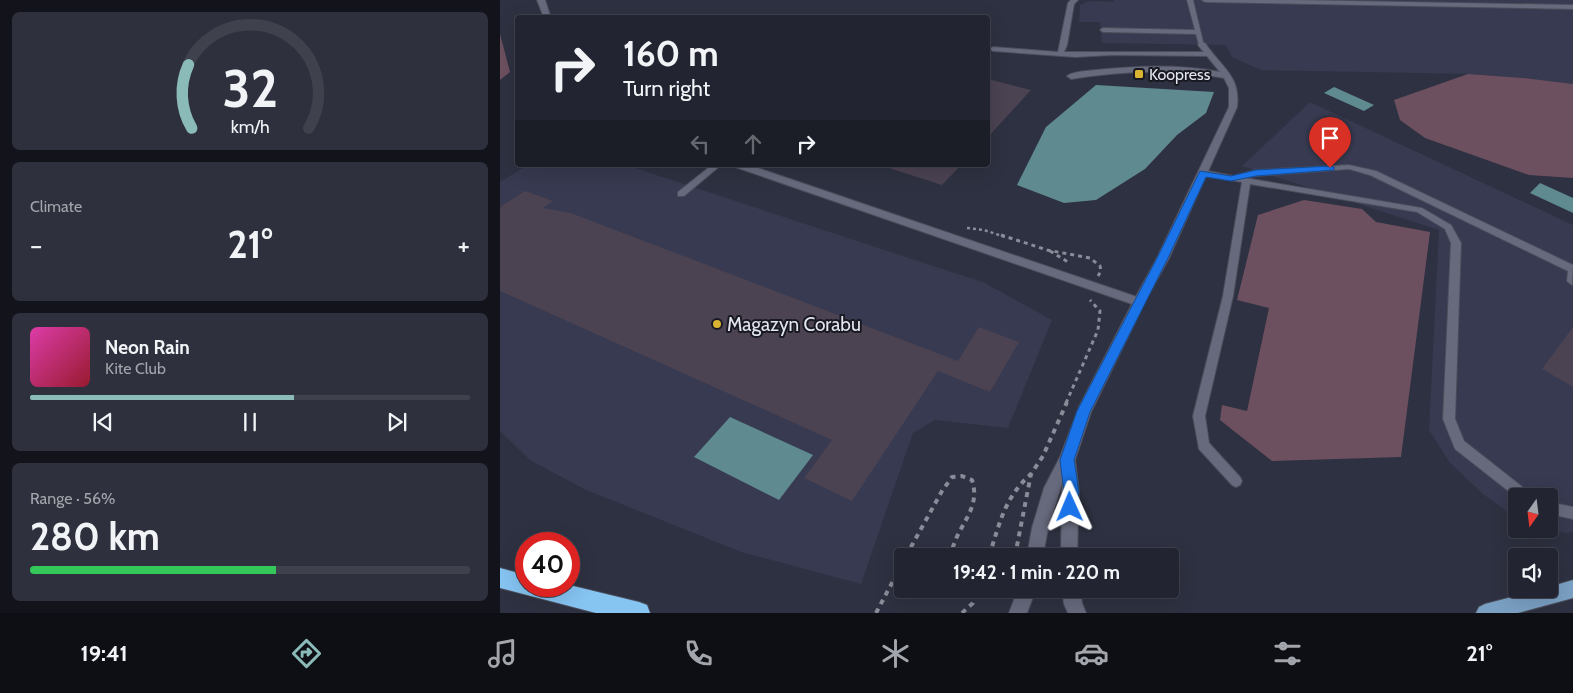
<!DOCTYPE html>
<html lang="en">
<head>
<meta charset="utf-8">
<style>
  :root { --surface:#222531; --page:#2e313d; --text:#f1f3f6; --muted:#a2a5ab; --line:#3f424d; --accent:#8bbbb9 }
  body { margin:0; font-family:Cabin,sans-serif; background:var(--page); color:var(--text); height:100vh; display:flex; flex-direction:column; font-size:19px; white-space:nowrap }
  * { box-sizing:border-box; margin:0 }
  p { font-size:16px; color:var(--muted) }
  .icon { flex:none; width:28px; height:28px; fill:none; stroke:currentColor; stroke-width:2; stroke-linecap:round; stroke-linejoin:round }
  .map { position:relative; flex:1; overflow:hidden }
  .sheet { display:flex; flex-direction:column; gap:12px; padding:12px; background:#13141b; width:500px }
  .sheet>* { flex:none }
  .hud { position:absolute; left:15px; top:15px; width:475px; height:152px; border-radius:5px; box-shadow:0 5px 20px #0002,0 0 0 1px var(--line); background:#222531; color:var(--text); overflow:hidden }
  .needle { width:32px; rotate:194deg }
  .buttons { position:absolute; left:1008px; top:488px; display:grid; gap:10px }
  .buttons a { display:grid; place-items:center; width:50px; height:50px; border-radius:5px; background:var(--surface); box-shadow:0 5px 20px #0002,0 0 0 1px var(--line); font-size:25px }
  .speed { position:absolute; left:15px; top:532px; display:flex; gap:10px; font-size:25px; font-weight:700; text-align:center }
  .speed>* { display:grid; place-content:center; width:65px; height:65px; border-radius:50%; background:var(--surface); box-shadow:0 5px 20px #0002,0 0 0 1px var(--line); line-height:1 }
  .speed .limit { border:8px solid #d22; background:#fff; color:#111 }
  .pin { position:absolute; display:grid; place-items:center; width:42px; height:42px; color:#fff; margin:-51px -21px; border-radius:50% 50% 50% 0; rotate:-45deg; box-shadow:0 0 5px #0007 }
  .pin .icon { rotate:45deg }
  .me { position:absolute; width:55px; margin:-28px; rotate:359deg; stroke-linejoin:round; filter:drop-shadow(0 0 4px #0008) }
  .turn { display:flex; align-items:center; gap:18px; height:105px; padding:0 25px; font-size:22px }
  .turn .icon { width:65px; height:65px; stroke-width:2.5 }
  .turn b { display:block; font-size:35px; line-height:42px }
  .lanes { display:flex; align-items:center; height:48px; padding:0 25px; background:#0003; justify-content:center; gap:25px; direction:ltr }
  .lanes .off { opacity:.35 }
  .big { font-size:38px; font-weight:700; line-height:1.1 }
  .sheet .tile { flex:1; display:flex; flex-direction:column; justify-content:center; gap:8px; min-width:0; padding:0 18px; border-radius:8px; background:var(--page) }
  .sheet .dial { align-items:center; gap:0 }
  .dial svg { height:130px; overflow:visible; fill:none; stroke:var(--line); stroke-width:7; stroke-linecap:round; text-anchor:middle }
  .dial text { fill:var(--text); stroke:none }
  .song { display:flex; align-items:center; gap:15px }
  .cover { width:60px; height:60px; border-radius:8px; background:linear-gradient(135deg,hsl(320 70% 55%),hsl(350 70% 35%)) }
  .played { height:5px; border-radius:2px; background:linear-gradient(90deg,var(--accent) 60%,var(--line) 60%) }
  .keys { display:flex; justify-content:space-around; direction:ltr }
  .heat { display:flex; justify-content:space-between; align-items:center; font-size:28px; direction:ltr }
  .charge { height:8px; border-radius:4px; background:linear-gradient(90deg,#34c759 56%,var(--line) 0) }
  .trip { position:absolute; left:394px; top:548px; width:285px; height:50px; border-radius:5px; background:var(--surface); box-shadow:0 5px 20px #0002,0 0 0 1px var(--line); font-weight:700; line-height:50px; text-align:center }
  .menu { display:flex; height:80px; justify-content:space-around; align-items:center; background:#0e0f14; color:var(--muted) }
  .menu .icon { width:35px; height:35px }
  .menu .selected { color:var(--accent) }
  .menu b { font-size:22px; color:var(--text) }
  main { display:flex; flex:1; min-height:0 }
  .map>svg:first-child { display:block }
</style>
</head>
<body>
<main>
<section class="sheet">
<div class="tile dial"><svg viewBox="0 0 100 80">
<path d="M14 69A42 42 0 1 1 86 69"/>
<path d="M14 69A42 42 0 0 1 12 30" stroke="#8bbbb9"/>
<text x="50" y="56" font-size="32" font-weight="700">32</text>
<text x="50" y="72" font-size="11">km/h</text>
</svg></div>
<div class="tile"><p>Climate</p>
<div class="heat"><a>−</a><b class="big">21°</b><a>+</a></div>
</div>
<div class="tile">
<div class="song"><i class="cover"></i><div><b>Neon Rain</b><p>Kite Club</p></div></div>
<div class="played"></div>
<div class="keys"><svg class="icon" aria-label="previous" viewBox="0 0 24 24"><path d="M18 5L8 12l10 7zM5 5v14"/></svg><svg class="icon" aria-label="pause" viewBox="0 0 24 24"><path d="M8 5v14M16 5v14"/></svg><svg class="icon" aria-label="next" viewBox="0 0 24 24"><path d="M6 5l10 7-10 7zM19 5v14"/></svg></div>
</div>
<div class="tile"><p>Range · 56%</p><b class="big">280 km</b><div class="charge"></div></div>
</section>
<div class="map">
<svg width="1073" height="613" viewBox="0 0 1073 613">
  <rect width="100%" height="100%" fill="#2e3141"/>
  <g fill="#373a50">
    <polygon points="614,0 1073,0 1073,84 1023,78 968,74 761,70 732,57 726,45 602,43 600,22 579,22 580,5 589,1 614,2"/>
    <polygon points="810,102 1073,225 1073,532 1065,533 1049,528 1049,496 1016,496 1016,518 983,494 950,463 929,430 939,230 742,166"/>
    <polygon points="28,165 126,165 485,283 552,320 508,428 435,420 413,433 361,584 241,552 84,489 30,460 0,431 0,182"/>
  </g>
  <g fill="#6d505f">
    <polygon points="0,34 10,72 0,80"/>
    <polygon points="968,74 1023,78 1073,84 1073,178 1029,175 925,138 900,120 894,100"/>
    <polygon points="804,200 862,209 876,222 930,232 901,457 772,461 720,420 722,405 747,411 769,308 737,300 758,215"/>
  </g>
  <g fill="#5f8a90">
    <polygon points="596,85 714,92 706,113 677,135 645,169 596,200 564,203 517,185 546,127"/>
    <polygon points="834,87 874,105 864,111 824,93"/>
    <polygon points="1040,183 1073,198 1073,213 1030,193"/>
    <polygon points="230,417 313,455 279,500 194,457"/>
  </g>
  <g fill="#4b4252">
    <polygon points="488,79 531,90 488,137"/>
    <polygon points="390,165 461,165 442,185 389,168"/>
    <polygon points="25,191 53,201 43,208 71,213 458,361 479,327 519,342 490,392 438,371 352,501 304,478 332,440 0,291 0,207"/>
    <polygon points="1073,327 1073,387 1042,369"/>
  </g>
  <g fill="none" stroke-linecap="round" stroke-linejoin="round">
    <g stroke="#4b4d5b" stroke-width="2">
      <g id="service">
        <polygon points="571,0 578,0 574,4 567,45 564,52 708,52 711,54 708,56 612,55 575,57 493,51 490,49 493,47 558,52 568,3"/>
        <polygon points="687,0 693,0 704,46 699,45 696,34 603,32 600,30 603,28 695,30"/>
        <polygon points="702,0 794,0 1073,5 1073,9 705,2"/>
        <polygon points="212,165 221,165 184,196 178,196 178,192"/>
        <polygon points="849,165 876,171 1073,265 1072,285 1067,281 1068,271 870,175 849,169 756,176 745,178 922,208 951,225 961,243 955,419 964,441 1029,492 1031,496 1016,497 955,449 943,419 951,243 945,229 917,212 750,184 733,296 705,416 709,443 740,477 742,481 740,485 736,487 732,485 699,449 693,416 723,296 742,182 703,176 699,173 703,170 733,176 756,170"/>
        <polygon points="1049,502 1073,507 1073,519 1049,514"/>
      </g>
    </g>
    <g stroke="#4b4d5b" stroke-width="2">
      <path id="minor" d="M699,43H705C721,67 741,76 737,107L669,258L643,305H635L633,302L657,258L729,107V88L724,78C673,68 622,71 571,79L567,76C574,71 588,71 596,70C637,66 679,64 720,72L698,45Z"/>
    </g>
    <g stroke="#4b4d5b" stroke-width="2">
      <g id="tertiary">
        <polygon points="37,0 45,0 51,18 44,18"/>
        <polygon points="234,165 249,165 643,299 645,302 591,412 575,460 579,492 577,556 561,556 562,484 548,528 543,556 527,556 532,528 544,488 560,457 579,407 632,304 235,167"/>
        <polygon points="518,589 536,589 527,613 509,613"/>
        <polygon points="562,589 580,589 582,603 586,613 568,613 564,604"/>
      </g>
    </g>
    <g stroke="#4b4d5b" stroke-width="2">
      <polygon id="primary" points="1073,580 1073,598 1018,613 976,613 979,607 985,604 1042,589 1049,589 1049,587"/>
    </g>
    <g stroke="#4b4d5b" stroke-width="2">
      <polygon id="motorway" points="0,568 26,575 26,586 69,585 139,602 147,605 150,613 96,613 0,588"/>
    </g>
    <polyline stroke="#898c99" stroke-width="2.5" stroke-dasharray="3 3" stroke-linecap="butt" points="467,228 484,230 505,237"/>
    <g stroke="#898c99" stroke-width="3" stroke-dasharray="4 4" stroke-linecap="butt">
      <polyline points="501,235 547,250 590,258 600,266 601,271 598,276"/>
      <polyline points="550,251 568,262"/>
      <polyline points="566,403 598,330 600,311 590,300"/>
    </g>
    <g stroke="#898c99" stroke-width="4" stroke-dasharray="5 5" stroke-linecap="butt">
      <path d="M406,556L442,491L452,477L462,476L472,480C482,511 455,526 451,556"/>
      <path d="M489,556C500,523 504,498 531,474"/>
      <polyline points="515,556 531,474 543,456 567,402"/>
      <polyline points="376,613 402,564"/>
      <polyline points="462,613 473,603 477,589"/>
    </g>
    <use href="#service" fill="#676a7d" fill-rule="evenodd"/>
    <use href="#minor" fill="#676a7d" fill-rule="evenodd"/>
    <use href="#tertiary" fill="#676a7d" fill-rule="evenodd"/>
    <use href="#primary" fill="#7aa0c3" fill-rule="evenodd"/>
    <use href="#motorway" fill="#86c4f2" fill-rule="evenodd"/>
  </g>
  <polygon fill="#1a73e8" stroke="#114b97" points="830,166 834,167 834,170 756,176 731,181 706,177 668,258 590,412 574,460 579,492 576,512 570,514 565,512 563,507 564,492 560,460 577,411 657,258 700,171 731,176 756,170"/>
  <g fill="#dab333" stroke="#181921" stroke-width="2">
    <rect x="634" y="69" width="10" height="10" rx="2.5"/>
    <circle cx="217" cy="324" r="5"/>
  </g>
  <g text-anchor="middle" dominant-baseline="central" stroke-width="4" stroke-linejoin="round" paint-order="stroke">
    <g font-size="16" fill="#e3e5f0" stroke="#181921" text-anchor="start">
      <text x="649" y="74">Koopress</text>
    </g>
    <g font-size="19" fill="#e3e5f0" stroke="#181921" text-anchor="start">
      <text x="227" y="324">Magazyn Corabu</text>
    </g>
  </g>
</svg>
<div class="buttons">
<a><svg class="needle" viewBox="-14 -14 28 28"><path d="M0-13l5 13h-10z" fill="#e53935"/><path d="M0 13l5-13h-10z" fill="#a2a5ab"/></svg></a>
<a><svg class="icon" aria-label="sound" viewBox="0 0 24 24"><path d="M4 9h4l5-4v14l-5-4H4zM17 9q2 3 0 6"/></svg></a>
</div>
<div class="speed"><div class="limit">40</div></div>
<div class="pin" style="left:830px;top:168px;background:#d93025"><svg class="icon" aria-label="arrive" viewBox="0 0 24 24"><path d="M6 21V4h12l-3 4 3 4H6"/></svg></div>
<svg class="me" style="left:570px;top:507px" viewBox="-20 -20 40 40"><path d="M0-17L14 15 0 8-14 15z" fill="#1a73e8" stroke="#fff" stroke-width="4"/></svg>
<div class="trip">19:42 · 1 min · 220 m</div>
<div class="hud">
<div class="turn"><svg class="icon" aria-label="right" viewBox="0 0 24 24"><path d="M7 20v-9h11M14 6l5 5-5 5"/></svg><div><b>160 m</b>Turn right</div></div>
<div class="lanes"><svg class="icon off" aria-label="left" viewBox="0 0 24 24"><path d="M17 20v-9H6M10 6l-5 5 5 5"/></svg><svg class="icon off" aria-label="ahead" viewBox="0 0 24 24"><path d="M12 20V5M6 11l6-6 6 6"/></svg><svg class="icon" aria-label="right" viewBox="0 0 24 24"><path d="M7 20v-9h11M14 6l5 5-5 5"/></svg></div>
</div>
</div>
</main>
<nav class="menu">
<b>19:41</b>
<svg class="icon selected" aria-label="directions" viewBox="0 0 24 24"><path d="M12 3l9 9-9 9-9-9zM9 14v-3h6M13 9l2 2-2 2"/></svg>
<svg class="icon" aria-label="music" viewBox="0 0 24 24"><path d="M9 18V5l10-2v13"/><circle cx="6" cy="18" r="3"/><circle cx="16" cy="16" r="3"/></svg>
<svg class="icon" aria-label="phone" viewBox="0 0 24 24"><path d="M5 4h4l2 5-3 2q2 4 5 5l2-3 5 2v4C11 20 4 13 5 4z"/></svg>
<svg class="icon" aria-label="climate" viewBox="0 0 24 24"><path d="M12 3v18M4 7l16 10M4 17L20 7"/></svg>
<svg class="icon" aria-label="car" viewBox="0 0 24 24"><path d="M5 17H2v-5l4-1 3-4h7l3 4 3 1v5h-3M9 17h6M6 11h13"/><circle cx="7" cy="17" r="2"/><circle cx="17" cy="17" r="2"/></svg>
<svg class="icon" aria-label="filters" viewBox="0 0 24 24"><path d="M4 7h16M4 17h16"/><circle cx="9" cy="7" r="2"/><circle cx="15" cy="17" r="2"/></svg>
<b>21°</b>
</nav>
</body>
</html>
